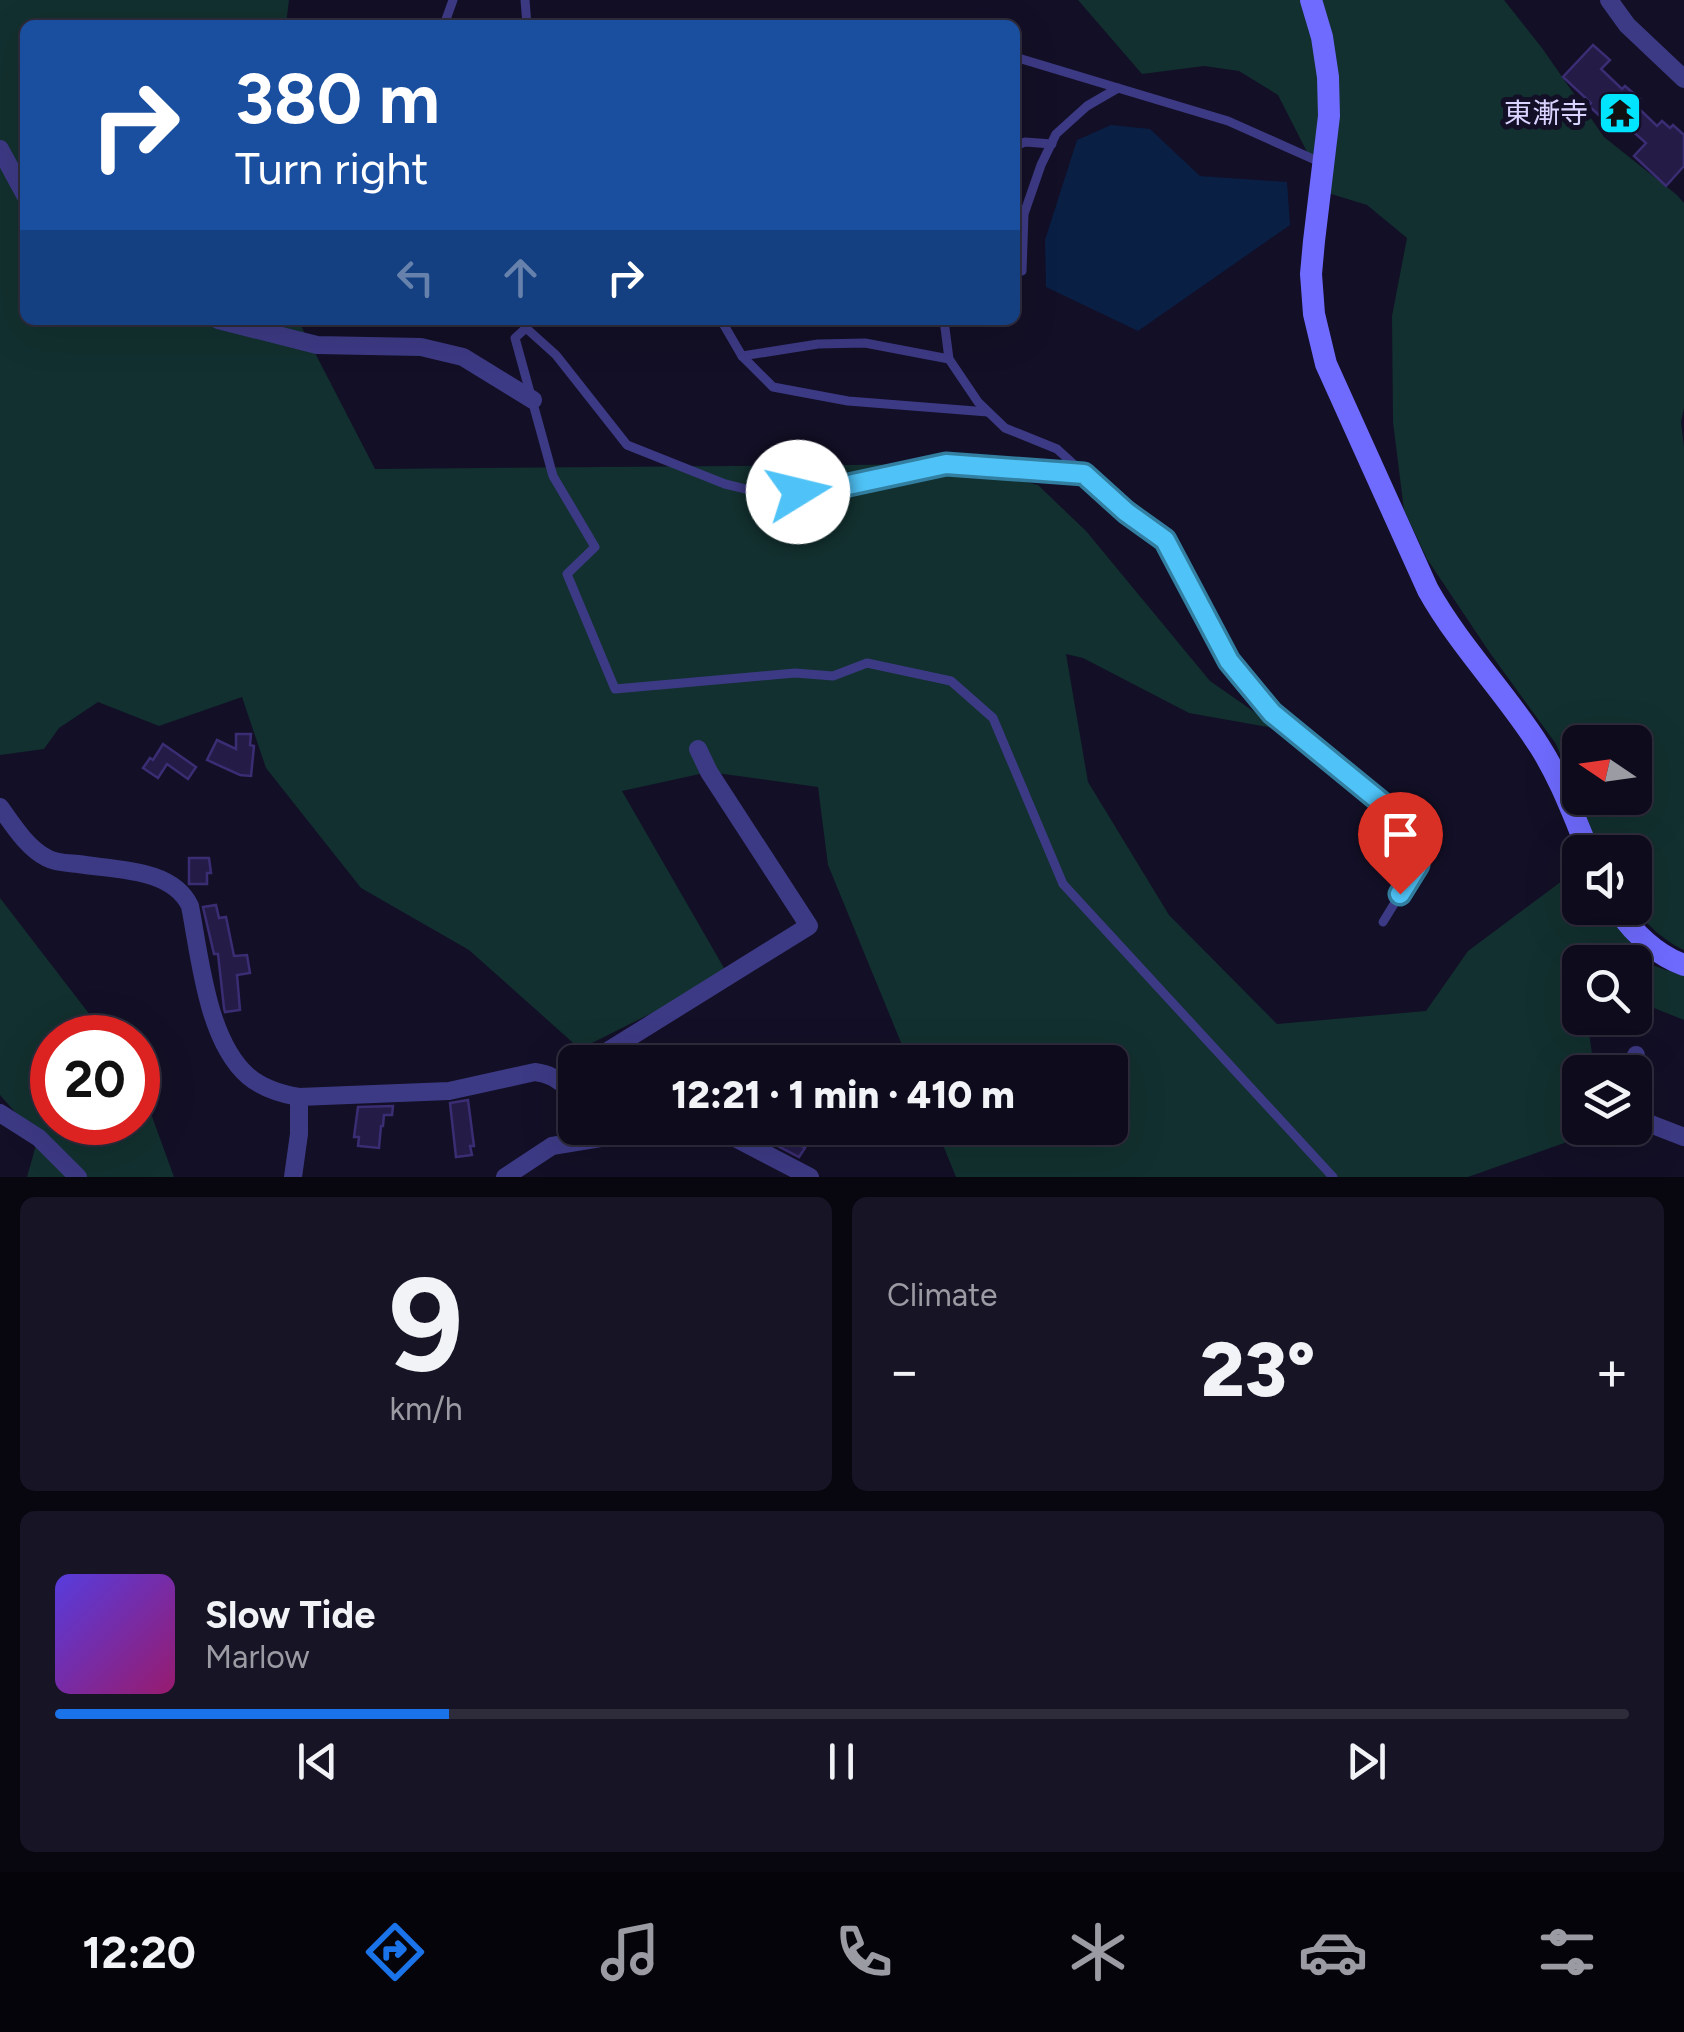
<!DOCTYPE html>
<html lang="en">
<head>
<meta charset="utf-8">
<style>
  :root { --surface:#0e0b1c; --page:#171425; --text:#f1f3f6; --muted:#9b9ba3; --line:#2e2b3b; --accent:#1a73e8 }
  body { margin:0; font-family:Figtree,"Noto Sans JP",sans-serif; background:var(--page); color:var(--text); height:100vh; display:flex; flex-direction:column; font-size:38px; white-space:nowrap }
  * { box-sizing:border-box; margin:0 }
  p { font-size:32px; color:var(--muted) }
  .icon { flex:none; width:55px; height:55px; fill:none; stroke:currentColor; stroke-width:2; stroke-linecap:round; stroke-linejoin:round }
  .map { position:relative; height:1177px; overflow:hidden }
  .drawer { display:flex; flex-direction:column; gap:20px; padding:20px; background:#08060f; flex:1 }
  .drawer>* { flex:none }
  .banner { position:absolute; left:20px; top:20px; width:1000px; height:305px; border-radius:15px; box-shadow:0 10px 40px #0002,0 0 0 2px var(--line); background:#1a4fa0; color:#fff; overflow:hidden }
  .needle { width:65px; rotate:283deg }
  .fabs { position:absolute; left:1562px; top:725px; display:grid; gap:20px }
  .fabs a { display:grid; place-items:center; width:90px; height:90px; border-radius:15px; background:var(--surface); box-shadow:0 10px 40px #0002,0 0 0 2px var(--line); font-size:50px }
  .speed { position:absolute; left:30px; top:1015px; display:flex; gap:20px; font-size:50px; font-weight:700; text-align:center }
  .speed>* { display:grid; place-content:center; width:130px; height:130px; border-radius:50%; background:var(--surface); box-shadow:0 10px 40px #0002,0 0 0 2px var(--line); line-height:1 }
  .speed .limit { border:15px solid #d22; background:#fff; color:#111 }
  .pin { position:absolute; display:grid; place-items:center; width:85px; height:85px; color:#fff; margin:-102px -42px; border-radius:50% 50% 50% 0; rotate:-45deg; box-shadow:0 0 10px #0007 }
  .pin .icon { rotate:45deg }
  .me { position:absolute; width:110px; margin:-55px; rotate:81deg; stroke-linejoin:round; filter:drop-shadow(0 0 8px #0008) }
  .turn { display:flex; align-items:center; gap:35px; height:210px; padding:0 50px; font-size:45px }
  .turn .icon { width:130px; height:130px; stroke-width:2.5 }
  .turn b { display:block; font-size:70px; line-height:85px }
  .lanes { display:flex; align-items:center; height:95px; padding:0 50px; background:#0003; justify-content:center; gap:50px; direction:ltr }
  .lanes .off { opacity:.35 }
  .big { font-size:75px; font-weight:800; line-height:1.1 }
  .drawer .tile { flex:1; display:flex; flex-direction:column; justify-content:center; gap:15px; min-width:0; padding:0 35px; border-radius:15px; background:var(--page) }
  .drawer .dial { align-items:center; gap:0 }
  .dial b { font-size:130px; line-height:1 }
  .song { display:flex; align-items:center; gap:30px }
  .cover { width:120px; height:120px; border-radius:15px; background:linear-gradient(135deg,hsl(250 70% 55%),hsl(320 70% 35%)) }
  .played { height:10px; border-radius:5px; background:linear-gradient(90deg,var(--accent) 25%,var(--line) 25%) }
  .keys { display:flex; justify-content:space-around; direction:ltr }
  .heat { display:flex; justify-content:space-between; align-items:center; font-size:55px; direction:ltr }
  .drawer .tiles { flex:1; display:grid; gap:20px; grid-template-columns:1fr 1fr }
  .tile:last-child { grid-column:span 2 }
  .trip { position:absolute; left:558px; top:1045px; width:570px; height:100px; border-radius:15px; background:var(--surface); box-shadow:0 10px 40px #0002,0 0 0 2px var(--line); font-weight:800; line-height:100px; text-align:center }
  .dock { display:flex; height:160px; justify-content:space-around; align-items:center; background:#06040b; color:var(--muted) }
  .dock .icon { width:70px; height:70px }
  .dock .selected { color:var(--accent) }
  .dock b { font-size:45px; color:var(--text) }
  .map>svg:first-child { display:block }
</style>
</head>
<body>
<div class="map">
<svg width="1684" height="1177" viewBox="0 0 1684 1177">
  <rect width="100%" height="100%" fill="#130f26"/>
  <g fill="#12302f" fill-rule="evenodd">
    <polygon points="0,0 289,0 286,25 25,25 25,320 298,320 375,469 955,464 1038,485 1086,531 1210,681 1279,729 1189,713 1083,658 1066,654 1088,782 1169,915 1277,1024 1426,1011 1468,951 1574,872 1580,873 1580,908 1607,908 1643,962 1684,976 1684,1020 1644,1004 1635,997 1635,962 1580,962 1580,1018 1587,1018 1593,1061 1592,1072 1580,1072 1580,1128 1588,1128 1587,1135 1468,1177 956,1177 936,1128 1110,1128 1110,1062 909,1062 828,865 818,787 709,772 622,791 728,975 580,1049 469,950 361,888 266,768 242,697 159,726 98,702 59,728 44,749 0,755"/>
    <path d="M1078,0H1504L1542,48L1604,137L1677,195L1684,203V408L1681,422L1684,447V950C1670,945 1642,922 1636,908C1631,897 1635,866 1635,852H1602L1591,832L1556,744L1490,653L1427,559L1404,510L1393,422L1392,316L1407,238L1367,205L1328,193L1278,95L1239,71L1204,66L1142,74ZM1580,742H1635V798H1580Z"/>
    <polygon points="0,898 107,1037 52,1038 52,1122 138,1122 138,1078 174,1177 27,1177 38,1138 0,1095"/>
  </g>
  <polygon fill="#0a1f44" points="1111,125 1150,129 1200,176 1287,182 1290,225 1138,331 1046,287 1045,240 1077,140"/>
  <g fill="#241b47" stroke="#3b2d73" stroke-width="2.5">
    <polygon points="1593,45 1610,60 1601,69 1622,89 1625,86 1640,99 1635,105 1657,126 1662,121 1670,128 1673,125 1684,135 1684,166 1666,186 1634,156 1646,143 1620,120 1613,128 1589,106 1591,103 1563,77"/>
    <polygon points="236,734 251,734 250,745 254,746 251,776 240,775 207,760 217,740 236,749"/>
    <polygon points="163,744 196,767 188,779 167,764 158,778 143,768 150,758 153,760"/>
    <polygon points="189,858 209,858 211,873 207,873 207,884 189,884"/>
    <polygon points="216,905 219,918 226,917 234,956 247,955 250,973 237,975 240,1010 225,1012 224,1008 218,954 214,954 203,907"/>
    <polygon points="468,1100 474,1146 470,1146 472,1155 456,1157 450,1103"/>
    <polygon points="393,1106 392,1115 384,1115 383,1126 381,1126 379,1148 358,1146 359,1137 354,1137 358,1107"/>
    <polygon points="781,1128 804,1128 796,1143 805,1148 799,1157 772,1143"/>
  </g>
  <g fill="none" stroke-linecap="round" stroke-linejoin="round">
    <g stroke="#3d3a85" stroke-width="9">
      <polyline points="525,0 527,25"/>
      <polyline points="444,25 453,0"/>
      <polyline points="1015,57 1118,88"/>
      <polyline points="1015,146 1025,142 1052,144"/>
      <polyline points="1015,270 1022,271 1024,214 1041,165 1056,134 1087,106 1118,88 1228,121 1322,163"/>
      <polyline points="721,320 742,356 773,387 848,401 988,412"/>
      <polyline points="944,320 949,359 978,402 1005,428 1057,449 1126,512 1165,540 1229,661 1272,713 1388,808 1414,841 1418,865 1383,922"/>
      <polyline points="742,356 818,344 865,343 949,359"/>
      <polyline points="1084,474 946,464 825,490 771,495 725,484 627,445 556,355 526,328 515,338 553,476 595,547 567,574 615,689 795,673 833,676 867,663 951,681 993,718 1063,884 1333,1177"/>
    </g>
    <g stroke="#3d3a85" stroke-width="18">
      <polyline points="1609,0 1627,25 1684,79"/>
      <polyline points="0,149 25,195"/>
      <polyline points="218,320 317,345 421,347 463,357 533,400"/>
      <path d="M0,807C13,825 27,848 47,858C56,863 68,863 78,864C115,870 172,868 190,906C200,957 207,1040 248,1076C262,1088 281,1094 299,1097L449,1091L535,1072C553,1074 561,1083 575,1093"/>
      <polyline points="590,1062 809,926 709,772 698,749"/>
      <polyline points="1631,1072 1636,1055"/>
      <polyline points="0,1113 39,1138 78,1177"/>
      <polyline points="1635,1118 1684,1137"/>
      <polyline points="623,1128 631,1133 670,1128"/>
      <polyline points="716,1128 810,1177"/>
      <polyline points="293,1177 299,1134 299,1097"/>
      <polyline points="505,1177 552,1146 631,1133"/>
    </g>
    <g stroke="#6f6bff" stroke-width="22">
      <path d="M1311,0L1322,37L1328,77L1329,116L1314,241L1311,274L1314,314L1326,364L1428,590C1460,647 1506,693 1540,747C1561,780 1574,817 1589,852"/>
      <path d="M1616,908C1633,932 1656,955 1684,965"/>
    </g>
  </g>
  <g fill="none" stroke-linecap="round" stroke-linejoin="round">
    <g stroke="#337fa1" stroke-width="25">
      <polyline id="route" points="798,492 825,490 946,464 1084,474 1126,512 1165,540 1229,661 1272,713 1388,808 1414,841 1418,865 1400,894"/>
    </g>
    <use href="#route" stroke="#4fc3f7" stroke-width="18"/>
  </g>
  <defs>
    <g id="temple-square" transform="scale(2.25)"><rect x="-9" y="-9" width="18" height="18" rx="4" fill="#00e5ff" stroke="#130f26"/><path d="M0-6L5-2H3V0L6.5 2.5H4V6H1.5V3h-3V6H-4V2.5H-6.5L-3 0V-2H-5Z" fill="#111"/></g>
  </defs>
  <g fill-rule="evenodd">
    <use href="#temple-square" x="1620" y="113"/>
  </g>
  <g text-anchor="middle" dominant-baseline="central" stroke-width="10" stroke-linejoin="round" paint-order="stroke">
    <g font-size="28" fill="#d9d4ff" stroke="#130f26" text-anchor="end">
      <text x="1588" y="113">東漸寺</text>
    </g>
  </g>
</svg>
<div class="fabs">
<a><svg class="needle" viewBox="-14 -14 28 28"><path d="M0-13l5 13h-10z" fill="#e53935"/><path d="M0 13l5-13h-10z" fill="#9b9ba3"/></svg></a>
<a><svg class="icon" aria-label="sound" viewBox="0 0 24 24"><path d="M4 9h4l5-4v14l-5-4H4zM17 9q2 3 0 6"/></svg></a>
<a><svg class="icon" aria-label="search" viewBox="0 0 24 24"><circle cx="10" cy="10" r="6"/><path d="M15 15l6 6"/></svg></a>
<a><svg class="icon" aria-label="layers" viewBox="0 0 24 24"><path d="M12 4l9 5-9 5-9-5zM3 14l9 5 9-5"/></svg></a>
</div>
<div class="speed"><div class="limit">20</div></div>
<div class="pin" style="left:1400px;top:894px;background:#d93025"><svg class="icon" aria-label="arrive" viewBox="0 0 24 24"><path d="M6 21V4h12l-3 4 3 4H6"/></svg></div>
<svg class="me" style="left:798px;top:492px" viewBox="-20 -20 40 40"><circle r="19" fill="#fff"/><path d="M0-13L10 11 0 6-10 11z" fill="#4fc3f7"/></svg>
<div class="trip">12:21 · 1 min · 410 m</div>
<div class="banner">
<div class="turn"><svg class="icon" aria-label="right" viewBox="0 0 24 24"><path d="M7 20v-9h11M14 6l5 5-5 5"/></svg><div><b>380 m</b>Turn right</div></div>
<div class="lanes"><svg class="icon off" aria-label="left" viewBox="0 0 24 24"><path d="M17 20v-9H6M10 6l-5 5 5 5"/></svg><svg class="icon off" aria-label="ahead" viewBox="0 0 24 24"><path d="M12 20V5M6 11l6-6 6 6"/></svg><svg class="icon" aria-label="right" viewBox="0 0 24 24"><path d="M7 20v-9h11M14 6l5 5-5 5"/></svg></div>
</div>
</div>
<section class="drawer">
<div class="tiles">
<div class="tile dial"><b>9</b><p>km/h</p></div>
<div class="tile"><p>Climate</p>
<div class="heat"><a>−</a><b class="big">23°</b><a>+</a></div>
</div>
<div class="tile">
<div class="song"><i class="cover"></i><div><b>Slow Tide</b><p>Marlow</p></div></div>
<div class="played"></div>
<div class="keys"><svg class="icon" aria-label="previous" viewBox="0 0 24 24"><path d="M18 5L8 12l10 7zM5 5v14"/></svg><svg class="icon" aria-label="pause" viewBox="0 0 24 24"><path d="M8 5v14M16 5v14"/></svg><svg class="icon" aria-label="next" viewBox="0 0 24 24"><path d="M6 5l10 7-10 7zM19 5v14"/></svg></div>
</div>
</div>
</section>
<nav class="dock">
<b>12:20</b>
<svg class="icon selected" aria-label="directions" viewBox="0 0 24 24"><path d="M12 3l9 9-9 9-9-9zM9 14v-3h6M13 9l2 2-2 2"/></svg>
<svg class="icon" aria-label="music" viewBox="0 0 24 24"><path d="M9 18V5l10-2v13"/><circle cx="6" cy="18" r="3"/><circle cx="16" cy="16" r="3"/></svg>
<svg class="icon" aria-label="phone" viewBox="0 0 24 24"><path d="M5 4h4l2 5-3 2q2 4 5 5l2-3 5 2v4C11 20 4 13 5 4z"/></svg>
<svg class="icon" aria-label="climate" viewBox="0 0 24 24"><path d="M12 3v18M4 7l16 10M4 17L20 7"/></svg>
<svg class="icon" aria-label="car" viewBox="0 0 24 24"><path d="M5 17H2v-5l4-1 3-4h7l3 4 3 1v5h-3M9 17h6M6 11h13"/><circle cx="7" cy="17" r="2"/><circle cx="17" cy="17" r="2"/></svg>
<svg class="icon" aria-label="filters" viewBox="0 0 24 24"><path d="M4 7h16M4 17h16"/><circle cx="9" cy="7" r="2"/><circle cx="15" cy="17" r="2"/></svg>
</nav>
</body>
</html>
